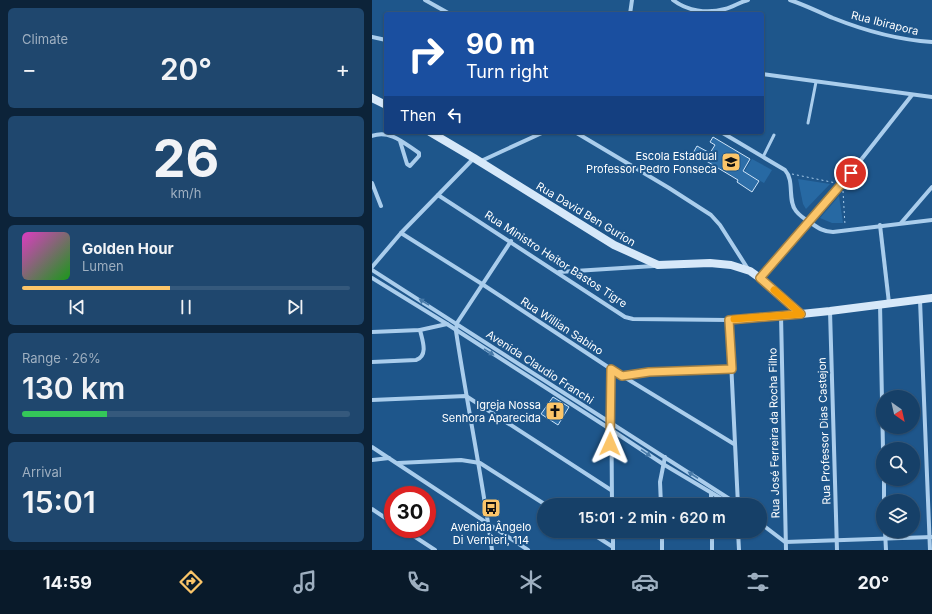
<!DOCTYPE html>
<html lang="en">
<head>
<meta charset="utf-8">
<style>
  :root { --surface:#164068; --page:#1f476e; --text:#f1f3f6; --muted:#9eafc0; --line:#35597c; --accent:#fbc569 }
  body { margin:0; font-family:Inter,sans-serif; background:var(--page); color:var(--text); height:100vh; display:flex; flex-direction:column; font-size:15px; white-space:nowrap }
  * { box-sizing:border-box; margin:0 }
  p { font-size:13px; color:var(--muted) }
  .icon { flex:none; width:22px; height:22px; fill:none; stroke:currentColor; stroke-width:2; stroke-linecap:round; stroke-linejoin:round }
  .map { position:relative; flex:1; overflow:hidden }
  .side { display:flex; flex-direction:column; gap:8px; padding:8px; background:#0c2339; width:372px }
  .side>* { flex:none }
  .hud { position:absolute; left:12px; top:12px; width:380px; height:122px; border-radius:4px; box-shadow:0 1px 3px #0004,0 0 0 1px var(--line); background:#1a4fa0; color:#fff; overflow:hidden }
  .needle { width:26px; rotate:146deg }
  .controls { position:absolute; left:504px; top:390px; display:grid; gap:8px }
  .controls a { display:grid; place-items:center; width:44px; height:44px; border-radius:50%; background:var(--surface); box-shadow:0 1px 3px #0004,0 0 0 1px var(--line); font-size:20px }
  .speed { position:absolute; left:12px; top:486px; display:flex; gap:8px; font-size:20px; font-weight:700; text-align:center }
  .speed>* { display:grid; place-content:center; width:52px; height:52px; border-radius:50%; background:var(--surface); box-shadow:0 1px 3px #0004,0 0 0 1px var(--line); line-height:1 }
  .speed .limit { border:6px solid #d22; background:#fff; color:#111 }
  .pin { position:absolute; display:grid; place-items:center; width:34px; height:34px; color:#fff; margin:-17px; border:2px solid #fff; border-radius:50%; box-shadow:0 1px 4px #0007 }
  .me { position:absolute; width:44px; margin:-22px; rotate:1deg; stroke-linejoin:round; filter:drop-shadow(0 0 3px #0008) }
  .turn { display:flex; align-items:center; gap:14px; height:84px; padding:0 16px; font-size:18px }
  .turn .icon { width:52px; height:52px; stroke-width:2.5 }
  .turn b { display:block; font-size:28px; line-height:34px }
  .then { display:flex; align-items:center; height:38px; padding:0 16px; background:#0003; gap:8px; font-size:15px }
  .big { font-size:30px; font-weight:600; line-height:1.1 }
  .side .tile { flex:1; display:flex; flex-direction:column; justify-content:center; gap:6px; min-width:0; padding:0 14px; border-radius:6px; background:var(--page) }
  .side .dial { align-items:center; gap:0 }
  .dial b { font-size:52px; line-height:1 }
  .song { display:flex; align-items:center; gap:12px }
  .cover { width:48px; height:48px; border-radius:6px; background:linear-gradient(135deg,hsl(310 70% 55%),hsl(120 70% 35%)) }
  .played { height:4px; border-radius:2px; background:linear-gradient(90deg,var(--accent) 45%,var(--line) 45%) }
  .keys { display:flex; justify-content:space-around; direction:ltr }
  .heat { display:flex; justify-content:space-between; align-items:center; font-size:22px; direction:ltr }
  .charge { height:6px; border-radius:3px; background:linear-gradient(90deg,#34c759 26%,var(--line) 0) }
  .trip { position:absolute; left:165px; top:498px; width:230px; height:40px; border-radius:20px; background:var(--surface); box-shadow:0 1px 3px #0004,0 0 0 1px var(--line); font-weight:600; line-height:40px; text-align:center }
  .menu { display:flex; height:64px; justify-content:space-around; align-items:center; background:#091a2a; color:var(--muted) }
  .menu .icon { width:28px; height:28px }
  .menu .selected { color:var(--accent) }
  .menu b { font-size:18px; color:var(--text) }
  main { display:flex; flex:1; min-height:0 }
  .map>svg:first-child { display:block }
</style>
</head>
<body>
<main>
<section class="side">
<div class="tile"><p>Climate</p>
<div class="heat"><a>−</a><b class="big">20°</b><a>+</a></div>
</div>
<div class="tile dial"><b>26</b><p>km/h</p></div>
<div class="tile">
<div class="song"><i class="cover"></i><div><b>Golden Hour</b><p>Lumen</p></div></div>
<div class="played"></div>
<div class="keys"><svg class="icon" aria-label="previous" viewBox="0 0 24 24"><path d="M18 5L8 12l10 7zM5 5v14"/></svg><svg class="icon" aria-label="pause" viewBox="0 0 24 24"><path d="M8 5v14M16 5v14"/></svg><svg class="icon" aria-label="next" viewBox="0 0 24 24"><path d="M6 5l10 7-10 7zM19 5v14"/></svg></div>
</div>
<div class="tile"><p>Range · 26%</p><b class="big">130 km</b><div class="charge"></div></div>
<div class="tile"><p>Arrival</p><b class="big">15:01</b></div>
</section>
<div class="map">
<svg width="560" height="550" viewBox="0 0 560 550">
  <rect width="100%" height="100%" fill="#1e568b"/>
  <g fill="#2769a3">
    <polygon points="380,159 400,170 392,183 372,172"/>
    <polygon points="426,179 458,184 434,209 431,204"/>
    <polygon points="467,196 471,223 460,223 448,218"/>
  </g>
  <g fill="#2d6ea8" stroke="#cfe5f9">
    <polygon points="341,137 378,159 371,171 387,181 380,192 365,182 366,180 321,153 325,146 338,153 343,145 338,142"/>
    <polygon points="181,397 197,407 186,425 169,414"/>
  </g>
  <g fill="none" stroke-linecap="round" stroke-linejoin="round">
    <g stroke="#aacdec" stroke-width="1" stroke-dasharray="2 3" stroke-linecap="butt">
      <polyline points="420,174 464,183"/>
      <polyline points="471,191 473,225"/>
    </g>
    <g stroke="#aacdec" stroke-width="3">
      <polyline points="436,123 444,82"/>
      <polyline points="391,157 402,135"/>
    </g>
    <g stroke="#aacdec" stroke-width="4">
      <polyline points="53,0 78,14"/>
      <path d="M301,0C315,11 335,14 353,9C361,7 368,2 376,0"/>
      <path d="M418,0C433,5 447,12 461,18C491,30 528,40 560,42"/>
      <polyline points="258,14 260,0"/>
      <polyline points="0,37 14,40"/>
      <polyline points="390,74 560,97"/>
      <polyline points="203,132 297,188 339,215 348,225 376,269"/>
      <path d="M349,132L413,170C423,181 415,200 424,211C428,216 434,220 439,223C446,228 452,232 461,232L560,220"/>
      <path d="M0,136C18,129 33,144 47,153V156L38,166L35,164L28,141"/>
      <polyline points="109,161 172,132"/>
      <polyline points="0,183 9,206"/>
      <polyline points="66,195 253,317 261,319 357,320 429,314"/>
      <polyline points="529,223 560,187"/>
      <polyline points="508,225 517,303"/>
      <polyline points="29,233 110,284 239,369 362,444"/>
      <polyline points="0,267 29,233 102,158"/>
      <polyline points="0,270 367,505"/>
      <polyline points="187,272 282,266"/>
      <polyline points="0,278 75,324 238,429 291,464 360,505"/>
      <polyline points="388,278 470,184 540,95"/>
      <polyline points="548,300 558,550"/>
      <polyline points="508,304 511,449"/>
      <polyline points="458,311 465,550"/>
      <polyline points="409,315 414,550"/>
      <polyline points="357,320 366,505"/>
      <polyline points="0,332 48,330 75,324"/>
      <path d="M0,362L44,360C57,356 50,339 48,330"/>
      <polyline points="239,369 240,505"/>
      <polyline points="250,375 277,372 360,369"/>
      <polyline points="0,400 94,396 239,490"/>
      <polyline points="0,447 156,550"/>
      <polyline points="0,460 17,458"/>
      <polyline points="26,463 89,460 108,463 174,505"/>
      <polyline points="512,479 512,501"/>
      <polyline points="339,493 339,505"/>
      <polyline points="289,505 288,482 293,457"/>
      <polyline points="0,509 21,523"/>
      <polyline points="388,523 413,542 560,537"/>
      <polyline points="31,529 63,550"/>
      <polyline points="216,531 241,547"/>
      <polyline points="241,531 241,550"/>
      <polyline points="290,531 290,550"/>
      <polyline points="340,531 340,550"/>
      <polyline points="366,531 367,550"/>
      <polyline points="513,531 514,550"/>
      <path d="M120,550C110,477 95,404 84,331L85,323L139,241"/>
    </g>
    <g stroke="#d6e8f9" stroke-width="8">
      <polyline points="0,98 14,105"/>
      <polyline points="58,132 102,158 242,245 286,265 338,263 359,265 378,271 392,281 429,314 458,311 560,298"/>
    </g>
  </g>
  <defs><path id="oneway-solid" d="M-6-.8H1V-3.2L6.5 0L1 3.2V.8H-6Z"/></defs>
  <g fill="#487aa8">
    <use href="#oneway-solid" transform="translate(52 302) rotate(-148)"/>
    <use href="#oneway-solid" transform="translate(117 352) rotate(32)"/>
    <use href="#oneway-solid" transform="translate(274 453) rotate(34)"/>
    <use href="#oneway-solid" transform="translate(321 475) rotate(-147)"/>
  </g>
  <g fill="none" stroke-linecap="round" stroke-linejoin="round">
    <g stroke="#a38044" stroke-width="10">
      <polyline id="route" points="238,444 239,369 250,376 277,372 360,369 357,320 429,314 388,278 479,173"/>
    </g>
    <use href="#route" stroke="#fbc569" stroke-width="7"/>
    <polyline stroke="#f59e0b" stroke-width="7" points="362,319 429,314 402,290"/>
  </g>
  <defs>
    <g id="school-square" transform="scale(1)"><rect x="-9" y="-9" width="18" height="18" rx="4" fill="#fbc569" stroke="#1e568b"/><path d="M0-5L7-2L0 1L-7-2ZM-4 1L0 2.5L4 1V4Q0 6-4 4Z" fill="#111"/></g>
    <g id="church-square" transform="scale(1)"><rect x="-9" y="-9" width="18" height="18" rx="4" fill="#fbc569" stroke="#1e568b"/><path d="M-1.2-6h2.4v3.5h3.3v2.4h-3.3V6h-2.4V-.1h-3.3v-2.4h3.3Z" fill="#111"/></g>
    <g id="bus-square" transform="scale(1)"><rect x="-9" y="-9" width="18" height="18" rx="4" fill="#fbc569" stroke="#1e568b"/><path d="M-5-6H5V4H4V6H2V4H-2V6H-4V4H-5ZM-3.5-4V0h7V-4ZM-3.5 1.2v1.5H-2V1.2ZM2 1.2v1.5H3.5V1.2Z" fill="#111"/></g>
  </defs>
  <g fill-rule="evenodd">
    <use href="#school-square" x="359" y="162"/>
    <use href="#church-square" x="183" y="411"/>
    <use href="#bus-square" x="119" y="508"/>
  </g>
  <g text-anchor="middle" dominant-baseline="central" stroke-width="4" stroke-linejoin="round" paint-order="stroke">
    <g font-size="11" fill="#fff" stroke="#1e568b">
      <text transform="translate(513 23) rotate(14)">Rua Ibirapora</text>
      <text transform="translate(214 214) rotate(31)">Rua David Ben Gurion</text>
      <text transform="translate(184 259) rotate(33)">Rua Ministro Heitor Bastos Tigre</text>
      <text transform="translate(190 326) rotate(33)">Rua Willian Sabino</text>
      <text transform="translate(168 367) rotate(33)">Avenida Claudio Franchi</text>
      <text transform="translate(452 431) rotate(-92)">Rua Professor Dias Castejon</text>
      <text transform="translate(402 433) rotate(-91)">Rua José Ferreira da Rocha Filho</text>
    </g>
    <g font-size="11" fill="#fff" stroke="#1e568b" text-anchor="end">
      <text x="345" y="156">Escola Estadual<tspan x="345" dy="13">Professor Pedro Fonseca</tspan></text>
      <text x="169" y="405">Igreja Nossa<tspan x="169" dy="13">Senhora Aparecida</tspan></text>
      <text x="119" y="527" text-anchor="middle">Avenida Ângelo<tspan x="119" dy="13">Di Vernieri, 114</tspan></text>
    </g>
  </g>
</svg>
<div class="controls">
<a><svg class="needle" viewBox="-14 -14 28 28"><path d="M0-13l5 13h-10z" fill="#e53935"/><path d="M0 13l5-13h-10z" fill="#9eafc0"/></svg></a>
<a><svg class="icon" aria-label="search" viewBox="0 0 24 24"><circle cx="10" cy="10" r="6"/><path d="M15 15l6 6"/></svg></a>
<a><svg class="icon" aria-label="layers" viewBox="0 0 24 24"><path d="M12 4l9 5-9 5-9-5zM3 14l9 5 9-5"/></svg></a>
</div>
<div class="speed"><div class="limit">30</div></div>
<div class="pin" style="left:479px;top:173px;background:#d93025"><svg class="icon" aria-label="arrive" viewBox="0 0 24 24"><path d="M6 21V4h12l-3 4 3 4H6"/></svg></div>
<svg class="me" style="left:238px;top:444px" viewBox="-20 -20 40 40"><path d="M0-17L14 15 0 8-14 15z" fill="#fbc569" stroke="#fff" stroke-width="4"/></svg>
<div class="trip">15:01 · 2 min · 620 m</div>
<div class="hud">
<div class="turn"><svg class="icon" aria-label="right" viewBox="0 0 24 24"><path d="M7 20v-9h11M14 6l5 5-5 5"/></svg><div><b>90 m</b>Turn right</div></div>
<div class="then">Then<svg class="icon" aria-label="left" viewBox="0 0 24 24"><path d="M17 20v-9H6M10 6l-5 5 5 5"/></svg></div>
</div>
</div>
</main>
<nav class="menu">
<b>14:59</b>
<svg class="icon selected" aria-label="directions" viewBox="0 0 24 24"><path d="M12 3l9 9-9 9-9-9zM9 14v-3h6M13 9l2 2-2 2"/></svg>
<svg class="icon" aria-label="music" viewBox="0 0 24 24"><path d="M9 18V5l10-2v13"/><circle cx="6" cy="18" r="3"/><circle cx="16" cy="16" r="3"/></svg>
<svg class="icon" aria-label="phone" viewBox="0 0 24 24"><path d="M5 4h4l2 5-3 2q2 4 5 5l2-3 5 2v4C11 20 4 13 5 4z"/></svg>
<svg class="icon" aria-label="climate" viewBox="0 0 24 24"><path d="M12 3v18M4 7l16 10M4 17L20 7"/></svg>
<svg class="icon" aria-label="car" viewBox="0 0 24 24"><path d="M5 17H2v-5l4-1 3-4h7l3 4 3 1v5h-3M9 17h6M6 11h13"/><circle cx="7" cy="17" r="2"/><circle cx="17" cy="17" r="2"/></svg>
<svg class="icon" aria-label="filters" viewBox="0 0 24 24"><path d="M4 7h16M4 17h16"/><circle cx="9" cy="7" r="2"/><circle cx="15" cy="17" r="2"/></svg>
<b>20°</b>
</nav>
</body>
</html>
